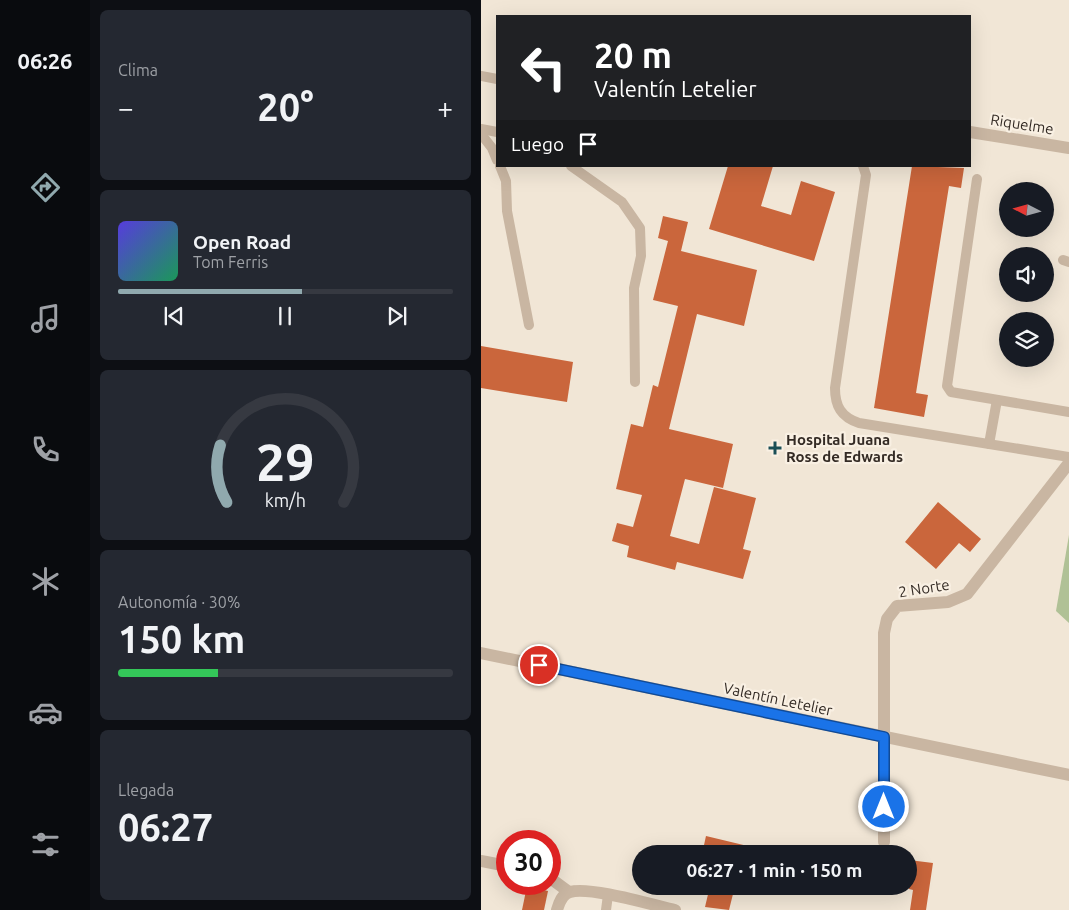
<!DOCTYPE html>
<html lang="es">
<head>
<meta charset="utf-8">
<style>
  :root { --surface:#171b24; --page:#242831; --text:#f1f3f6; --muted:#9ea1a6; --line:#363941; --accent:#90a9ae }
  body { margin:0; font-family:Ubuntu,sans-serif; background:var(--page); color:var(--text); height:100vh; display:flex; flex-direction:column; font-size:19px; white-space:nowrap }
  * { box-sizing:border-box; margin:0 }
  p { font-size:16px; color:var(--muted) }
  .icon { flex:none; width:28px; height:28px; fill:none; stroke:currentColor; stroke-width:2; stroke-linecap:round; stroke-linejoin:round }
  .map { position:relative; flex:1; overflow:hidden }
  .sheet { display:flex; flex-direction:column; gap:10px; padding:10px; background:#0d0f14; width:391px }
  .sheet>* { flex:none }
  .guide { position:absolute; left:15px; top:15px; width:475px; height:152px; border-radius:0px; box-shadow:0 5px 20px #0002; background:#202124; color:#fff; overflow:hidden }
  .needle { width:32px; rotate:276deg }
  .buttons { position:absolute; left:518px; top:182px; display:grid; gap:10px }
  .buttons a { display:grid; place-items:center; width:55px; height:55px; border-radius:50%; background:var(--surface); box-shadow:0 5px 20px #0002; font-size:25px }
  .speed { position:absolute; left:15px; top:830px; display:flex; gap:10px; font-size:25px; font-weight:700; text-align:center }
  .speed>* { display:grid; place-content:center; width:65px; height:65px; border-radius:50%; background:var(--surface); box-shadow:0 5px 20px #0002; line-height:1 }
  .speed .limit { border:8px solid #d22; background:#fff; color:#111 }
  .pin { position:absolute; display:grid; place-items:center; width:42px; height:42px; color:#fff; margin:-21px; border:2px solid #fff; border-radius:50%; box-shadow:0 1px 5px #0007 }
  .me { position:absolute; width:55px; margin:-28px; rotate:0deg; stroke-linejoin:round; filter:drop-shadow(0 0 4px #0008) }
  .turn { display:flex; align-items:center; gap:18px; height:105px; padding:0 15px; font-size:22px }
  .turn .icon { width:65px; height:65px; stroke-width:2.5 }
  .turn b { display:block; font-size:35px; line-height:42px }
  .then { display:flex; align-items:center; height:48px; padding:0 15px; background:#0003; gap:10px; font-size:19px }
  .big { font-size:38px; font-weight:600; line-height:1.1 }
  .sheet .widget { flex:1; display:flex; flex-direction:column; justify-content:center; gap:8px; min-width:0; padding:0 18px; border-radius:8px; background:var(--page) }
  .sheet .dial { align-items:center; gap:0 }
  .dial svg { height:130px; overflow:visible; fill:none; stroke:var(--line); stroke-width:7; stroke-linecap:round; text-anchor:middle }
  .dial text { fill:var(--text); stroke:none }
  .song { display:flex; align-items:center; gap:15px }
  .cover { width:60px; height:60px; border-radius:8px; background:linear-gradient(135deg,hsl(250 70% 55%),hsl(150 70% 35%)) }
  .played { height:5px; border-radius:2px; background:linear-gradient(90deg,var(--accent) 55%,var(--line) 55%) }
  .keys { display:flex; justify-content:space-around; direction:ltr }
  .heat { display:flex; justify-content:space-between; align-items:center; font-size:28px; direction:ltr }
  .charge { height:8px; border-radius:4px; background:linear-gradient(90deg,#34c759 30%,var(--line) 0) }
  .trip { position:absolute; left:151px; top:845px; width:285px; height:50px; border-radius:25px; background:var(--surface); box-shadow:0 5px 20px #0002; font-weight:600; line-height:50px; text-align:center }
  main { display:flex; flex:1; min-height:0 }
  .dock { display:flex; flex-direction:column; width:90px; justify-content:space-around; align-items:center; background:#090b0e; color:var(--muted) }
  .dock .icon { width:35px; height:35px }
  .dock .current { color:var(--accent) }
  .dock b { font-size:22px; color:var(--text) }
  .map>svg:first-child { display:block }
</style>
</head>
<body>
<main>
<nav class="dock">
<b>06:26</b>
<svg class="icon current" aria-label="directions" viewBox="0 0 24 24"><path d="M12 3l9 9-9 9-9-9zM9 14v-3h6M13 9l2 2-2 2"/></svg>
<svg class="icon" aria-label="music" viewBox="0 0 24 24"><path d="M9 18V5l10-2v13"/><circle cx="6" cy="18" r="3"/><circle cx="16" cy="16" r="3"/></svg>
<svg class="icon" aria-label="phone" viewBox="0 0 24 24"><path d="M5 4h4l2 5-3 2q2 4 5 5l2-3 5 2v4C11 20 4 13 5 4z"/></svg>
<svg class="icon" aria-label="climate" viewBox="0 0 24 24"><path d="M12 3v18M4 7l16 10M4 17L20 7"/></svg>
<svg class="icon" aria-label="car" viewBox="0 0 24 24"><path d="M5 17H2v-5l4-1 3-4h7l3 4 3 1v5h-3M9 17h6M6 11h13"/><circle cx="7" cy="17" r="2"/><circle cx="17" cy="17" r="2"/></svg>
<svg class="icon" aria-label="filters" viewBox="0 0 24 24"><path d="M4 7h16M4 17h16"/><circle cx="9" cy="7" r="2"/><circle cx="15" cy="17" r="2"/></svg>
</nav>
<section class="sheet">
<div class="widget"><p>Clima</p>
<div class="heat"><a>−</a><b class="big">20°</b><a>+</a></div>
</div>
<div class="widget">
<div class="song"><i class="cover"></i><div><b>Open Road</b><p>Tom Ferris</p></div></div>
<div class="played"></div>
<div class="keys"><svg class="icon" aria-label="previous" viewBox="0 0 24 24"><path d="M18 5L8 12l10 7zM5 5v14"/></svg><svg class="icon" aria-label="pause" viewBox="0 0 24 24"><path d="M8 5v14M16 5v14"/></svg><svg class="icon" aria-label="next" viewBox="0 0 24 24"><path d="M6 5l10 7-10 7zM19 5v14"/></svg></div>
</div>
<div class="widget dial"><svg viewBox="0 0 100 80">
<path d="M14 69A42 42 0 1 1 86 69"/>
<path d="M14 69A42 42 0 0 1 10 34" stroke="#90a9ae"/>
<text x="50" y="56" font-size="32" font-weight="700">29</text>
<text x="50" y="72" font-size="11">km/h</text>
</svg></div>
<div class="widget"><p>Autonomía · 30%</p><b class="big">150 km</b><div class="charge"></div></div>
<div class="widget"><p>Llegada</p><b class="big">06:27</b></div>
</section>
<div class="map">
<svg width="588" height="910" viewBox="0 0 588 910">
  <rect width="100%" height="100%" fill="#f1e6d6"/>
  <polygon fill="#b0c196" points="588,535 588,623 575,611"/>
  <g fill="#ca663c">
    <polygon points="247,166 292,166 280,206 310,215 320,181 354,192 333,261 228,229"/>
    <polygon points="431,166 483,168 480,188 468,186 435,393 447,395 443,417 393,408"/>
    <polygon points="182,216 207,222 200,251 276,270 263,326 216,314 188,429 252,444 242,488 204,479 189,536 218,544 233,487 275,498 262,549 270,551 262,579 196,562 194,570 146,557 148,546 131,541 136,523 152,527 161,495 135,489 150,424 162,427 172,385 177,387 197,306 172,300 187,241 177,238"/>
    <polygon points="0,346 92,362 86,402 0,388"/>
    <polygon points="457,502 500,539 489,552 478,543 455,569 424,542"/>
    <polygon points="225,836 275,848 275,854 221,854"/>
    <polygon points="428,860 452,863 445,910 429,910 432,890 428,889"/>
    <polygon points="46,886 67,891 63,910 41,910"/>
    <polygon points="229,886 254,886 248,910 224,907"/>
  </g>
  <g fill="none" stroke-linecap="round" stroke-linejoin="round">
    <g stroke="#c9b6a2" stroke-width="10">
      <polyline points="0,76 16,79"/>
      <polyline points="0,129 16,132"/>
      <polyline points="0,134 11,148 16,160"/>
      <polyline points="19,166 25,181 26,211 48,325"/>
      <polyline points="90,166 141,202 159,228 160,256 153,288 154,382"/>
      <path d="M382,166L385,175L354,388C354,406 360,417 378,423L588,457"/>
      <polyline points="496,179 466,386 470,392 588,412"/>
      <polyline points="582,260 588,262"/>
      <polyline points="508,444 516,400"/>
      <polyline points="125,910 127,895"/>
    </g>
    <g stroke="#c9b6a2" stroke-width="12">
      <polyline points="489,132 588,148"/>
      <polyline points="0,653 588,775"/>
      <polyline points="403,842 403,633 406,619 416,606 467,602 486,594 588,463"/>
      <polyline points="0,861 26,866"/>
      <polyline points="69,878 88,892"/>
      <path d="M76,910C78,903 81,894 89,892C108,886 172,905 194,910"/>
    </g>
  </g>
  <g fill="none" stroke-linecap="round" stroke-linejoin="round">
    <g stroke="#114b97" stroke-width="12">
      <polyline id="route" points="58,665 403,737 403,807"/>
    </g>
    <use href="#route" stroke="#1a73e8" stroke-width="9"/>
  </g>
  <path fill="#1a4f56" stroke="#f9f0e3" stroke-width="2" d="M291.5 440.5h5v5h5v5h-5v5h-5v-5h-5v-5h5z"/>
  <g text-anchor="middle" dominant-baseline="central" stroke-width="4.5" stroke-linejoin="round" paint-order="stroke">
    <g font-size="15" fill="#342b25" stroke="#f9f0e3">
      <text transform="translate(541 124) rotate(9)">Riquelme</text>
      <text transform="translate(443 588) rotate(-9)">2 Norte</text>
      <text transform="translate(297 699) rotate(12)">Valentín Letelier</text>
    </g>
    <g font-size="15" font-weight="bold" fill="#342b25" stroke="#f9f0e3" text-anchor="start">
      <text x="305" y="439">Hospital Juana<tspan x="305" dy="17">Ross de Edwards</tspan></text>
    </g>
  </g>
</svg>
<div class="buttons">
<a><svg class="needle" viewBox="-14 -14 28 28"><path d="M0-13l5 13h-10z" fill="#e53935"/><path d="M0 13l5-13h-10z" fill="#9ea1a6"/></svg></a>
<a><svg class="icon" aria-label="sound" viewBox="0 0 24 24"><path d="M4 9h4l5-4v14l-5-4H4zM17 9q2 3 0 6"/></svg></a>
<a><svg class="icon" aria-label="layers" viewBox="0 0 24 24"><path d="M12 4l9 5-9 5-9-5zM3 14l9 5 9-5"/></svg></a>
</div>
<div class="speed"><div class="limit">30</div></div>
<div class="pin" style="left:58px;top:665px;background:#d93025"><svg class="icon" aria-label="arrive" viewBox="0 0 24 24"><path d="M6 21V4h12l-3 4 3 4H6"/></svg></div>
<svg class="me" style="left:403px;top:807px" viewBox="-20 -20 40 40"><circle r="17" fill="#1a73e8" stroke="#fff" stroke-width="3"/><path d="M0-11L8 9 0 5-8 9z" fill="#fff"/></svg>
<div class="trip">06:27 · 1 min · 150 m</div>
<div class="guide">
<div class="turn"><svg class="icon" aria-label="left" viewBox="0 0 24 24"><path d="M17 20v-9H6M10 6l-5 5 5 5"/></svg><div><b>20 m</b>Valentín Letelier</div></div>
<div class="then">Luego<svg class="icon" aria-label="arrive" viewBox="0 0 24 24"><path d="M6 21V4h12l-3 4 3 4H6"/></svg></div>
</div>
</div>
</main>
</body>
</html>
